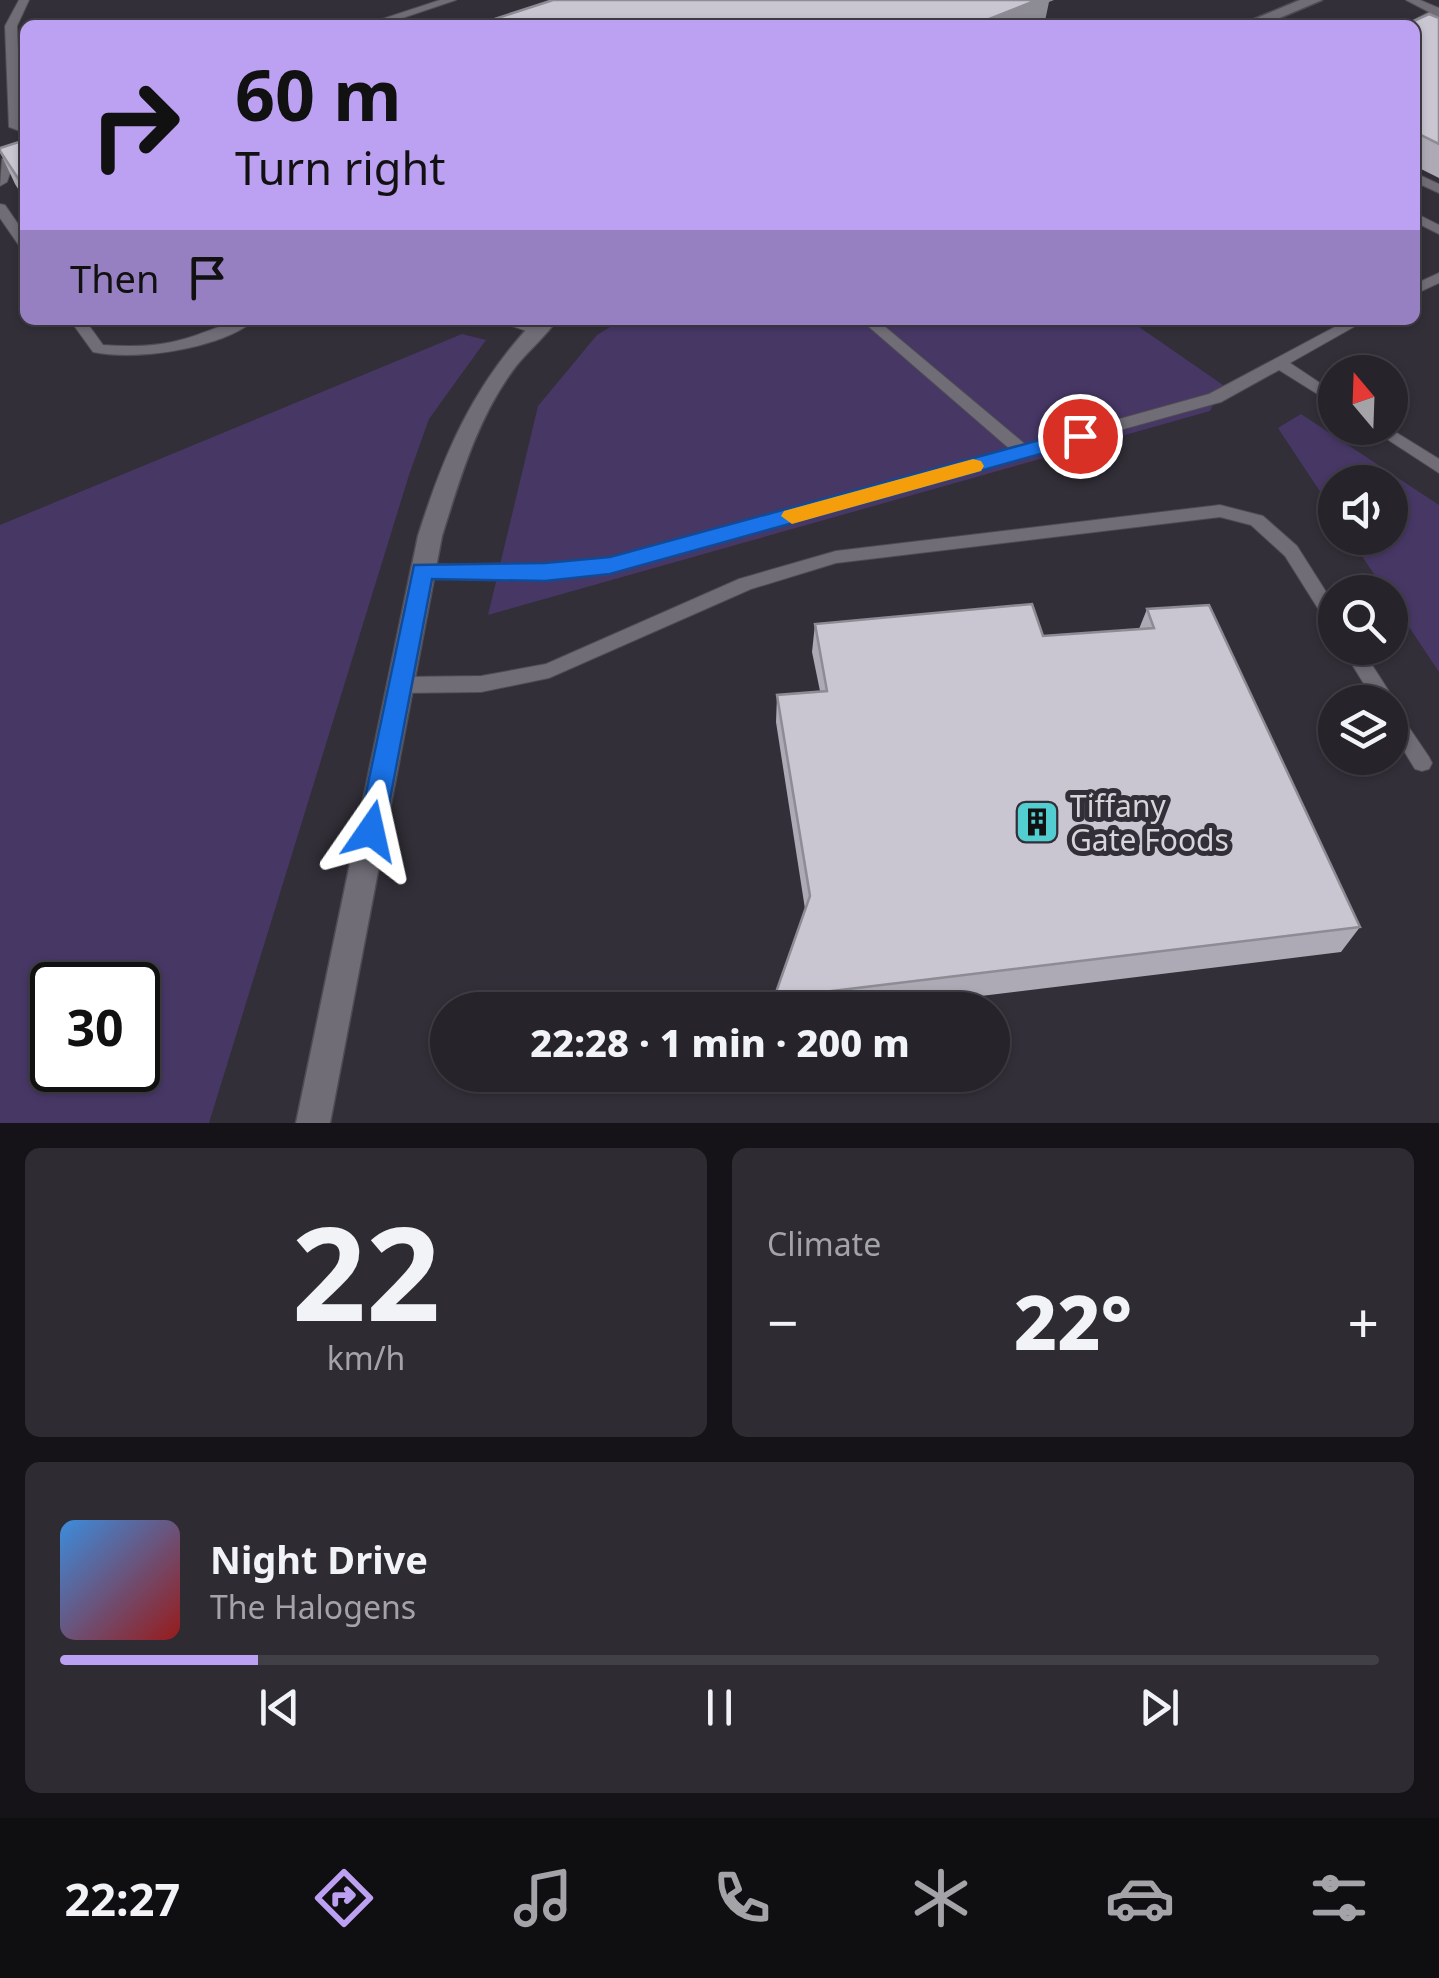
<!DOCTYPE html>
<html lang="en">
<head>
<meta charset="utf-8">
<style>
  :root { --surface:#26232a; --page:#2e2b32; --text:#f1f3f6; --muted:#a4a4a8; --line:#424047; --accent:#bca0f2 }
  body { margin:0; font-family:"Noto Sans",sans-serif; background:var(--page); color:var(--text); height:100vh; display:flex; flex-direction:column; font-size:38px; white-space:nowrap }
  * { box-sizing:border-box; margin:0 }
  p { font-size:32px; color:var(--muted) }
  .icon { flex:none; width:55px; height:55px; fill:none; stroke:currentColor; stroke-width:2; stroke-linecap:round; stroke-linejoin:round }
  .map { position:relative; height:1123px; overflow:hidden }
  .side { display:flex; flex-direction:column; gap:25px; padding:25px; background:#151317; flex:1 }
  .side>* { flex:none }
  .top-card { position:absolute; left:20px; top:20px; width:1400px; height:305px; border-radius:15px; box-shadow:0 2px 8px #0004,0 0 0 2px var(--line); background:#bca0f2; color:#111; overflow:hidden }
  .needle { width:65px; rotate:341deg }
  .controls { position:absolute; left:1318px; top:355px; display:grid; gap:20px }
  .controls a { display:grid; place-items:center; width:90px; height:90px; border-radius:50%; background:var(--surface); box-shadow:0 2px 8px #0004,0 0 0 2px var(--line); font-size:50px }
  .speed { position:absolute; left:30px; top:962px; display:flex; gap:20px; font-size:50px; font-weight:700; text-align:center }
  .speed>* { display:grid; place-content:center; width:130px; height:130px; border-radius:50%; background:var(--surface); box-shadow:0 2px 8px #0004,0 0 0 2px var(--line); line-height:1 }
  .speed .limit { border:5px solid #111; border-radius:15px; background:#fff; color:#111 }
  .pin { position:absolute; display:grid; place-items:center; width:85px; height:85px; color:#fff; margin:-42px; border:5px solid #fff; border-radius:50%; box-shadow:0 2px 10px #0007 }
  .me { position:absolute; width:110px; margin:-55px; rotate:11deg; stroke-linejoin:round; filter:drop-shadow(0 0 8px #0008) }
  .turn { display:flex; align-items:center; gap:35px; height:210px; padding:0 50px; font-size:45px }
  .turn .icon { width:130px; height:130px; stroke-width:2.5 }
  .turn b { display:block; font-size:70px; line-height:85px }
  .then { display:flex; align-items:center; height:95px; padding:0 50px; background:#0003; gap:20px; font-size:38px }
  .big { font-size:75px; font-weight:800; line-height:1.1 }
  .side .widget { flex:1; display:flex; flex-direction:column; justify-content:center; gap:15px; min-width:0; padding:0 35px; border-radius:15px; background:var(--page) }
  .side .dial { align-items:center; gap:0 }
  .dial b { font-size:130px; line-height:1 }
  .song { display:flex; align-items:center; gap:30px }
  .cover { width:120px; height:120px; border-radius:15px; background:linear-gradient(135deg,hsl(210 70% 55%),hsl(0 70% 35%)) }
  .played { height:10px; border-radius:5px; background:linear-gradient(90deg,var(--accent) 15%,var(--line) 15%) }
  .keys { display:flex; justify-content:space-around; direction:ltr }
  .heat { display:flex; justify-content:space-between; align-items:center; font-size:55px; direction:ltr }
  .side .tiles { flex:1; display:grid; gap:25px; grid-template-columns:1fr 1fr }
  .widget:last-child { grid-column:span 2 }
  .trip { position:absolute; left:430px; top:992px; width:580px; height:100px; border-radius:50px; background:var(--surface); box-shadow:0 2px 8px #0004,0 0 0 2px var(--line); font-weight:800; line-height:100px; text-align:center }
  .tabs { display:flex; height:160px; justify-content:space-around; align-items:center; background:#0f0e11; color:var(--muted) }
  .tabs .icon { width:70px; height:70px }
  .tabs .active { color:var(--accent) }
  .tabs b { font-size:45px; color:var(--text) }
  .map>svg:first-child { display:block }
</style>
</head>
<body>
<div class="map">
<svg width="1439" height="1123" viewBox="0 0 1439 1123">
  <rect width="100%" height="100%" fill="#322f38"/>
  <g fill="#473765" fill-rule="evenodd">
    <polygon points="621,320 1129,320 1223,385 1210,411 488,615 538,406 597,335"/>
    <path d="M462,334L486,340L429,419L409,475L209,1123H0V525ZM52,985H138V1070H52Z"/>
    <polygon points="1301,414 1439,505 1439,672 1350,538 1390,538 1390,482 1335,482 1335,514 1278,428"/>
  </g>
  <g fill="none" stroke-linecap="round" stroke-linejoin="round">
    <g stroke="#4f4c53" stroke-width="2">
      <g id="service">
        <polygon points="19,0 29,0 17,26 21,124 25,125 25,133 9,127 5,26"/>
        <polygon points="440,0 456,0 382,25 364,25"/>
        <polygon points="1406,0 1420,0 1439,8 1439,16 1415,27 1415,25 1405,25 1429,12"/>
        <polygon points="25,153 25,161 13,164 7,182 0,186 2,159"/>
        <polygon points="1415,173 1439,184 1439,193 1415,182"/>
        <polygon points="0,204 5,205 25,234 25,248 20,247 0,218"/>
        <polygon points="1415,213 1439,225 1439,234 1415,222"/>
        <polygon points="1439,273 1439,283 1415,294 1415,284"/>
        <path d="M70,320H85L103,345C130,347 158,347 184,339C209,332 229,320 255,320C220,349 137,361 93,352Z"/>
        <polygon points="501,320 523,320 543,329 536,334 503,323"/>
        <polygon points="861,320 877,320 1026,445 1209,394 1348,320 1366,320 1290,363 1335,393 1335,405 1279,370 1221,402 610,572 545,579 416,576 413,571 416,566 422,564 545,565 610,558 1011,450"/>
        <polygon points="1370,428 1389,428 1439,459 1439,473"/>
        <polygon points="1220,505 1263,516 1297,546 1335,606 1335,628 1329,626 1285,556 1251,525 1220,517 836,563 751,589 549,678 481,692 400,693 393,690 391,685 393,680 400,677 481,676 546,664 739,579 836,551"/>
        <polygon points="1342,648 1361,648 1392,696 1393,704 1429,757 1432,763 1429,769 1422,771 1415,769 1390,728 1390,702 1375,702"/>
      </g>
    </g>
    <g stroke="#4f4c53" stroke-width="3">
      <g id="minor">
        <polygon points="1300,0 1322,0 1263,25 1240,25"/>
        <path d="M535,320H557C545,337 529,350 516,366C478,416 460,478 442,536L330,1123H296L418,536C445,451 473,386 535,320Z"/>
      </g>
    </g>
    <use href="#service" fill="#706d77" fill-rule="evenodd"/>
    <use href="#minor" fill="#706d77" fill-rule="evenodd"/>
  </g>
  <g fill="#adaab5">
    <polygon points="1439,18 1439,178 1415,166 1415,25"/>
    <polygon points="25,140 25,200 15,184 0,152"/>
    <polygon points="1147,609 1360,927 1341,952 866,1010 773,1010 774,998 805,909 776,722 777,695 820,691 812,652 815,624 1043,636 1139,629"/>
  </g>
  <g fill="#8d8b93">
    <polygon points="1028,0 1054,0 1049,2 1045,21 1036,25 974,25"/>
    <polygon points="104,320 126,320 107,327"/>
  </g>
  <g fill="#c9c6d2" stroke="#8d8b93" stroke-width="2.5">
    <polygon points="553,0 1037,0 974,25 476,25"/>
    <polygon points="1429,14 1439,18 1439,144 1415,132 1415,25 1405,25"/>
    <polygon points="25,140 25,189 0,151 0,148"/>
    <polygon points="1032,604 1043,636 1154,628 1147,609 1209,605 1360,927 774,998 810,896 777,695 827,691 815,624"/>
  </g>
  <polygon fill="#1a73e8" stroke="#114b97" stroke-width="2.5" points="1080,429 1087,431 1090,436 1087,441 610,574 545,581 432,579 384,831 381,839 371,843 361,839 358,831 414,565 545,563 610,557"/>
  <polygon fill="#f59e0b" points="973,459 981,461 984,466 981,471 792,524 781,516 784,511"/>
  <defs>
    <g id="building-square" transform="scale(2.25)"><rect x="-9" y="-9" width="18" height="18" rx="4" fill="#52cdd0" stroke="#322f38"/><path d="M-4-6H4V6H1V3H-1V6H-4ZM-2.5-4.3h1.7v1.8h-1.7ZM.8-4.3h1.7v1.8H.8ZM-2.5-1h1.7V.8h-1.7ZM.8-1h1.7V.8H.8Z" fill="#111"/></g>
  </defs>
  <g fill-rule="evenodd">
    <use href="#building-square" x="1037" y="822"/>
  </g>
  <g text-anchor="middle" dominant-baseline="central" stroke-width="10" stroke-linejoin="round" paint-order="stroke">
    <g font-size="30" fill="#d6d5da" stroke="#322f38" text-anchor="start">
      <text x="1070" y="805">Tiffany<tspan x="1070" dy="34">Gate Foods</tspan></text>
    </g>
  </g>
</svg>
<div class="controls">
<a><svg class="needle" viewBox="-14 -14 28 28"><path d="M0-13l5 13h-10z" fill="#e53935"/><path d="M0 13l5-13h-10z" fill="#a4a4a8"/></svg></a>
<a><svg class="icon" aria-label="sound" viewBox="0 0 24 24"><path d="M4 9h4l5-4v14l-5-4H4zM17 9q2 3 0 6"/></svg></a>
<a><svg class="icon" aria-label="search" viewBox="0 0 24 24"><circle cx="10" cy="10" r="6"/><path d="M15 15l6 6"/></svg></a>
<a><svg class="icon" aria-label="layers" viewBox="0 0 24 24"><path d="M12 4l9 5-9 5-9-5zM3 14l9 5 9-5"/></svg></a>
</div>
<div class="speed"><div class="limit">30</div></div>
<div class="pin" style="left:1080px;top:436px;background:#d93025"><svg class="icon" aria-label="arrive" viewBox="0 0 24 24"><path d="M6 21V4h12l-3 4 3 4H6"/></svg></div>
<svg class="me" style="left:371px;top:831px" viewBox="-20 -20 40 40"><path d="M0-17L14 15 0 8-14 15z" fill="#1a73e8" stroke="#fff" stroke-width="4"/></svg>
<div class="trip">22:28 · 1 min · 200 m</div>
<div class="top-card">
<div class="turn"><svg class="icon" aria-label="right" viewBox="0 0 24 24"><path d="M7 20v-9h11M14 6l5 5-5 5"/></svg><div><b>60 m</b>Turn right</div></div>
<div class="then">Then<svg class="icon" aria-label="arrive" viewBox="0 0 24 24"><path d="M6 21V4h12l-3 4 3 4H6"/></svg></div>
</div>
</div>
<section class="side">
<div class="tiles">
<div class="widget dial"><b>22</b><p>km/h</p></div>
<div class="widget"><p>Climate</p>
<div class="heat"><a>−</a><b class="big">22°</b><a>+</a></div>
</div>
<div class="widget">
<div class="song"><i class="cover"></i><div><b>Night Drive</b><p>The Halogens</p></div></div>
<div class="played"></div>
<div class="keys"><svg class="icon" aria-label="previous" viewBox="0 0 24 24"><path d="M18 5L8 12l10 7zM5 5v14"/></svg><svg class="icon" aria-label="pause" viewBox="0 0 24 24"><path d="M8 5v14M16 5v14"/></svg><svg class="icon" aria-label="next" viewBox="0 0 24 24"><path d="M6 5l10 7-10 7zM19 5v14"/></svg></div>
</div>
</div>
</section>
<nav class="tabs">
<b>22:27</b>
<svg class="icon active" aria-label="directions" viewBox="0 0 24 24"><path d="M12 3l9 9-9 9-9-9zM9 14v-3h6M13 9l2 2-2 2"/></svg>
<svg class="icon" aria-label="music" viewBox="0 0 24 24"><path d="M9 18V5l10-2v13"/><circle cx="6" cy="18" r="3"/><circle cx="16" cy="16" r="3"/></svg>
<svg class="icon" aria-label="phone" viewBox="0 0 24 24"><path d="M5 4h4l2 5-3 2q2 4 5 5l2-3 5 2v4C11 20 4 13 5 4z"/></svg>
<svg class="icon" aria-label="climate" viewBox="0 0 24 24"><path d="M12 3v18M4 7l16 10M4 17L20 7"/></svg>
<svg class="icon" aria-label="car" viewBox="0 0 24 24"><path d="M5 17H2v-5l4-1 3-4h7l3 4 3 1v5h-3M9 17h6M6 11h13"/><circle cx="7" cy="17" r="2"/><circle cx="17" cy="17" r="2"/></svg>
<svg class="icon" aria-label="filters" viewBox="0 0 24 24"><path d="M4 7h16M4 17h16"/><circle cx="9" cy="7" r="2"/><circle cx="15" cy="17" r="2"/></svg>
</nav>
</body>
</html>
